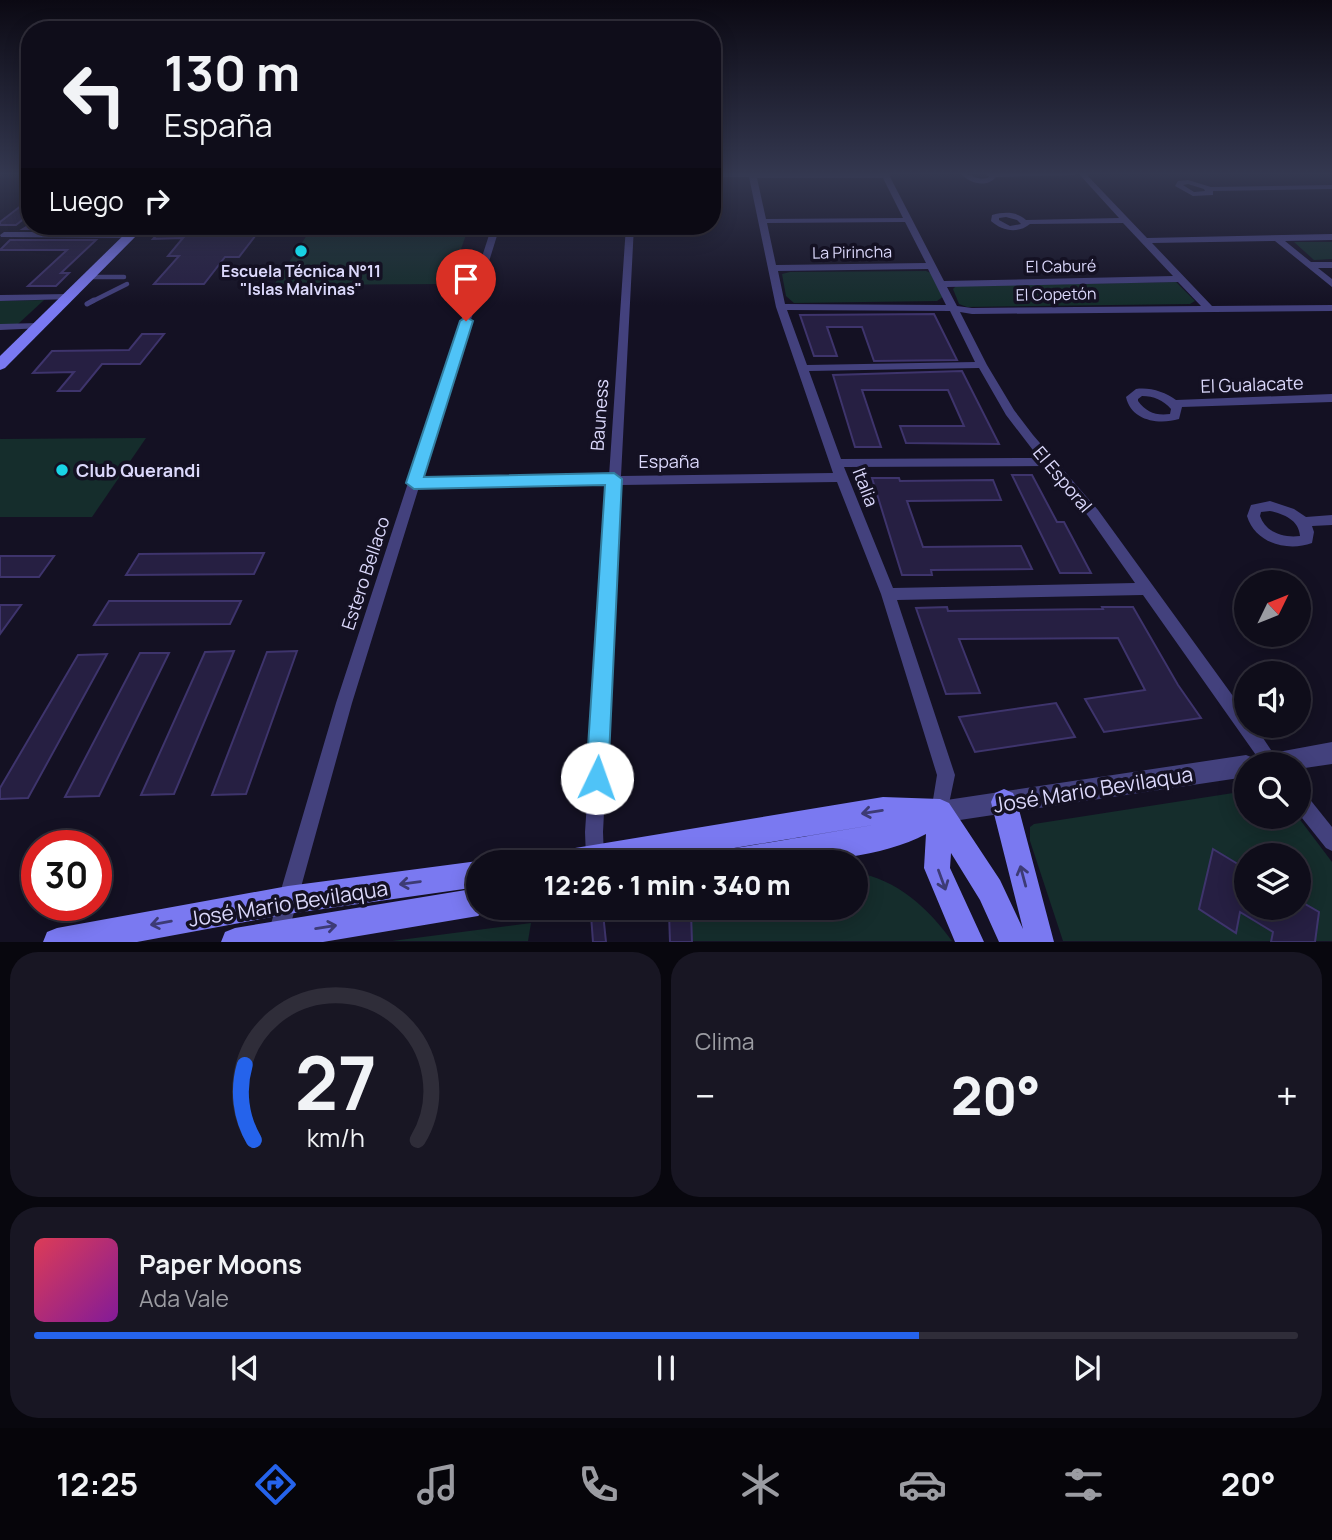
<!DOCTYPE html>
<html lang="es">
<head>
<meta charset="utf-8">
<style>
  :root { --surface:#0f0d1a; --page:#181623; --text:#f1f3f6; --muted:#9b9ca2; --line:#2f2d39; --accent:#2563eb }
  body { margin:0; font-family:Manrope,sans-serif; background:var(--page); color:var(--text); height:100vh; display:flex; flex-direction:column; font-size:26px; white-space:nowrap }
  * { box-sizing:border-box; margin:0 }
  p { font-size:23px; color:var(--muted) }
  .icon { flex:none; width:38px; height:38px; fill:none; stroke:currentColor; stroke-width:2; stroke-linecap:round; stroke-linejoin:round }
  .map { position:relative; height:942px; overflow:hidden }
  .sheet { display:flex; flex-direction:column; gap:10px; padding:10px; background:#08070e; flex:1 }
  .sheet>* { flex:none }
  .top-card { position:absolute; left:21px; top:21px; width:700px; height:214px; border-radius:28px; box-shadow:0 4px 18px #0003,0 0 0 2px var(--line); background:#0f0d1a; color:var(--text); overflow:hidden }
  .needle { width:46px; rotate:47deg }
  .buttons { position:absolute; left:1234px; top:570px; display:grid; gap:14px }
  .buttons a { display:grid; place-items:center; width:77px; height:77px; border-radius:50%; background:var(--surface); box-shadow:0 4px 18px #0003,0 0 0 2px var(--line); font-size:35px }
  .speed { position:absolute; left:21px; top:830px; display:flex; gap:14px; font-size:35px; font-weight:700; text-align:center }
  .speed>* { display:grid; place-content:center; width:91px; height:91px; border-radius:50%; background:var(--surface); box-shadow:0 4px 18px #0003,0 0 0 2px var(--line); line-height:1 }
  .speed .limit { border:10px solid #d22; background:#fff; color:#111 }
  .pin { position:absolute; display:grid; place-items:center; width:60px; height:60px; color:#fff; margin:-72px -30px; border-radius:50% 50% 50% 0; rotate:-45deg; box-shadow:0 0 7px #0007 }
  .pin .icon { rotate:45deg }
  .me { position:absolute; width:77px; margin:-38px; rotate:3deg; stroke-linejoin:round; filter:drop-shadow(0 0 5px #0008) }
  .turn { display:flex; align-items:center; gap:24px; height:147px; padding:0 28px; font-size:32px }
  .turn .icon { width:91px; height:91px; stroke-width:2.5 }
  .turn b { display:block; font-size:49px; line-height:60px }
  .then { display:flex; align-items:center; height:66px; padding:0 28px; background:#0003; gap:14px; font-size:26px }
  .big { font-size:52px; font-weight:800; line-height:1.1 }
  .sheet .widget { flex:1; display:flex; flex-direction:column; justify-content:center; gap:10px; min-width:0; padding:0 24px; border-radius:28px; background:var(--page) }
  .sheet .dial { align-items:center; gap:0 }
  .dial svg { height:182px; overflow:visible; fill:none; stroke:var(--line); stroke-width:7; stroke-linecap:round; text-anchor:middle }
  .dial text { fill:var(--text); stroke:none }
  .song { display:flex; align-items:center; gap:21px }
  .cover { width:84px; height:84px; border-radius:10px; background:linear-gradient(135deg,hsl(350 70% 55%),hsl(290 70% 35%)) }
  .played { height:7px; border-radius:4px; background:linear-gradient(90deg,var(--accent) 70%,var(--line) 70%) }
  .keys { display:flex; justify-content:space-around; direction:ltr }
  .heat { display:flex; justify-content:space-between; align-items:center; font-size:38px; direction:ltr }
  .sheet .tiles { flex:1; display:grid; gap:10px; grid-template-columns:1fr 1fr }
  .widget:last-child { grid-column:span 2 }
  .trip { position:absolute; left:466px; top:850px; width:402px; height:70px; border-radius:35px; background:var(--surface); box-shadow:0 4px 18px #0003,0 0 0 2px var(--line); font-weight:800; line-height:70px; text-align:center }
  .menu { display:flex; height:112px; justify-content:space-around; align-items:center; background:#06050a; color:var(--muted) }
  .menu .icon { width:49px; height:49px }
  .menu .selected { color:var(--accent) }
  .menu b { font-size:32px; color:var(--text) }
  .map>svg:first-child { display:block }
</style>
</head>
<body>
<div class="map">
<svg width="1332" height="942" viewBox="0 0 1332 942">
  <rect width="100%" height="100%" fill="#141123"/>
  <g fill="#152d2c" fill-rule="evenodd">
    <polygon points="313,226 469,226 449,284 274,285"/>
    <polygon points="1294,242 1332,242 1332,259 1314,260"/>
    <polygon points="926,271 931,273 944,296 937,301 794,303 786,296 782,274 790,272"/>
    <polygon points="1176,282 1195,301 1190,304 967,307 959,304 953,289 956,286"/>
    <polygon points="44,300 18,324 0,324 0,301"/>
    <polygon points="146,438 92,517 0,517 0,439"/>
    <path d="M1246,791V817H1298L1332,862V941H1063L1030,841V827L1034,824ZM1246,856H1298V908H1246Z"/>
    <path d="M856,873C896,878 930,910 952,941H692L691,908H856Z"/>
    <polygon points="531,923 528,941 392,941"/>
  </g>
  <g fill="#261f42" stroke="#3e346c" stroke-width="2">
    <polygon points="30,199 30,214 16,225 0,225 0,222"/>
    <polygon points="28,226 111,226 108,229 23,229"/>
    <polygon points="165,226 251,226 262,227 239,257 225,257 204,284 154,284 179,256 168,256 183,238 153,239"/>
    <polygon points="10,240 96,240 61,273 69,273 56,286 28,286 67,250 0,250"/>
    <polygon points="934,314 957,360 874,361 862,327 827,327 837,356 814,356 800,315"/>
    <polygon points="142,334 164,334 140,364 102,364 80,391 58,391 74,372 33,373 52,351 129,350"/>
    <polygon points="962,371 999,444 906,443 900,426 964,426 948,390 862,390 881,447 855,447 833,375"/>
    <polygon points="1012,475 1032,475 1057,522 1064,522 1091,573 1060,573"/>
    <polygon points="872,478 899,478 900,481 993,480 1001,500 907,501 923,547 1021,546 1032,569 931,570 932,575 902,575"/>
    <polygon points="264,553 254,574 126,575 139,554"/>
    <polygon points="0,556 54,556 39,577 0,577"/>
    <polygon points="109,601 241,601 230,624 94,625"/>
    <polygon points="0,605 21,605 0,634"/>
    <polygon points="947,607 948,611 1103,609 1102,607 1133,607 1178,685 1201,718 1104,732 1085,699 1145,690 1118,638 959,639 980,693 946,694 916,608"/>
    <polygon points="234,651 174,794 141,795 205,652"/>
    <polygon points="297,651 246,794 212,795 267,652"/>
    <polygon points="140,653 169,653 99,796 65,797"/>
    <polygon points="107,654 28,798 0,799 0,788 78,655"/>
    <polygon points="1056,703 1075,737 975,752 959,717"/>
    <polygon points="1213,849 1246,869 1246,908 1298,908 1298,900 1319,912 1315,942 1271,942 1273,932 1240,912 1236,933 1199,909"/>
    <polygon points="603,913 606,942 593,942 591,915"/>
    <polygon points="669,913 691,913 692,942 670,942"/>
  </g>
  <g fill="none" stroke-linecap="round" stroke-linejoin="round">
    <g stroke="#43417d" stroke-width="4.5">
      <polyline points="89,277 124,277"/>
      <polyline points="91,302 127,284"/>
    </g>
    <polyline stroke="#43417d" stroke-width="5" points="87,304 94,300"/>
    <g fill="#43417d" fill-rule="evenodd">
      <path d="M712,173H888L944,281L1173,276L1123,223L1030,224C1018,234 1002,231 991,221L992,215C1004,212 1016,211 1026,220L1119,218L1078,173L1074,175L996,177C987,188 970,184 960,173C971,173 977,182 989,177L986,173H1085L1147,238L1332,234V240L1285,241L1311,262H1332V268H1318L1332,279V287L1275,241L1152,243L1212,306L1332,305V311L972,314L960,312L987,365L1014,410L1033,435L1098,510L1246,714V726H1255L1281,765H1263L1143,595L897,600L955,775L946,818L940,821L934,818L931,812L937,775L881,594L837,482L621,485L603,832L604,858L602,863H588L586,858L585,832L608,485L419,487L352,703L288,934L285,941H271L268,934L336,703L492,226H500L422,478L609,476L626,226H634L621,476L833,473L776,307L749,177H712ZM757,178H883L903,218L766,219ZM1006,217L1017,220L1021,224L1010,226L999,220V218ZM905,222L926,263L776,265L767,223ZM928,269L946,305L785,304L778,271ZM1178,282L1201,306L972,308L957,306L947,287ZM787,310L950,311L975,362L807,365ZM979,368L1006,415L1039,458L841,459L809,371ZM1046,466L1088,516L1135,583L893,588L844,467Z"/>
      <path d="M1188,180L1211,187L1332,185V189L1213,191V195L1193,196L1175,186L1178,181ZM1188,184L1204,189L1205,191L1194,192L1183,185Z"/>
      <polygon points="4,232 131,232 135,235 131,238 1,237 0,235"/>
      <polygon points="69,294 74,297 72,299 0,301 0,295"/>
      <polygon points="39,323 43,324 43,328 0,330 0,324"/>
      <path d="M1136,389C1150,387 1165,392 1176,400L1332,394V402L1182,407L1179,419C1159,425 1131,421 1126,397ZM1142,396C1154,396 1163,400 1171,409L1170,414C1156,416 1146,412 1138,401V399Z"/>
      <path d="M1270,501L1294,509L1306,517L1332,515V525L1312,526L1314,532L1312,543C1287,552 1255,543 1247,516L1251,505ZM1270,511C1284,514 1299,520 1300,536C1284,538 1266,533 1260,516L1261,512Z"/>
      <polygon points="1298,789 1304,792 1332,827 1332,851 1326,848 1298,813"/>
    </g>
    <polygon fill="#43417d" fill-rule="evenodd" points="1332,742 1332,764 1298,769 1298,765 1246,765 1246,777 940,823 932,820 929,812 932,804 940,801 1246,755 1251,757"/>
    <g fill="#7a79f1" fill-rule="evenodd">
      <polygon points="133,226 146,226 5,368 0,370 0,356"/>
      <path d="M1004,789L1013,793L1017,802L1054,942H999L980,900L951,853L950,868L984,942H955L924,868L926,834C868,865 776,863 711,863L715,854L724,850L885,823L644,863H550L554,854L563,850L883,797L940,799L949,803L1000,880L1023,929L991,802L995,793Z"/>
      <polygon points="478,861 483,863 478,863 478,887 288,914 137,942 43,942 47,932 57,928 288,886"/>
      <polygon points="478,888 478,908 489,908 478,916 323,942 221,942 225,932 235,928"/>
    </g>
  </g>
  <defs><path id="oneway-shaft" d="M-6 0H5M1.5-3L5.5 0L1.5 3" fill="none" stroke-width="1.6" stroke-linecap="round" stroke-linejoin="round" transform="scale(1.75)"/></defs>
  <g stroke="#3d3b75">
    <use href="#oneway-shaft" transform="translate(872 812) rotate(171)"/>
    <use href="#oneway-shaft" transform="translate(1023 876) rotate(-105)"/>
    <use href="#oneway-shaft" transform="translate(942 880) rotate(70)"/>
    <use href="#oneway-shaft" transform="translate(410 883) rotate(172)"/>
    <use href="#oneway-shaft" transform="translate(161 923) rotate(170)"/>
    <use href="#oneway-shaft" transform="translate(326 927) rotate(-9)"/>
  </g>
  <linearGradient id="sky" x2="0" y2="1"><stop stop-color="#0b0913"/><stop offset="0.57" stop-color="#343850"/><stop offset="1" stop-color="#343850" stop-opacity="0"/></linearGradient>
  <rect width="1332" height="305" fill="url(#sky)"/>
  <polygon fill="#4fc3f7" stroke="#337fa1" stroke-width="2" points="466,317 473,321 424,477 614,473 622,479 608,778 605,786 597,789 589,786 586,778 605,485 414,489 406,483 460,321"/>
  <g fill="#19d4e6" stroke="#141123" stroke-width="2.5">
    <circle cx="301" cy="251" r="7"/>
    <circle cx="62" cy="470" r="7"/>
  </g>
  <g text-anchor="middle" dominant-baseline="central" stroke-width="7" stroke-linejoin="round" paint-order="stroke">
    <g font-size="16" fill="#dbd8fb" stroke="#141123">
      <text transform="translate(852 252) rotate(-1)">La Pirincha</text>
      <text transform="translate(1061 266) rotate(-1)">El Caburé</text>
      <text transform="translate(1056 294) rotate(-1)">El Copetón</text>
    </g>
    <g font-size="16" font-weight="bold" fill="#dbd8fb" stroke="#141123">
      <text x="301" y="271">Escuela Técnica N°11<tspan x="301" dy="18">"Islas Malvinas"</tspan></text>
    </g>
    <g font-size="18" fill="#dbd8fb" stroke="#141123">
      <text transform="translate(1252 384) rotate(-2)">El Gualacate</text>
      <text transform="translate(599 415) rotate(-86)">Bauness</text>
      <text x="669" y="461">España</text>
      <text transform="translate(1063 479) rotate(50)">El Esporal</text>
      <text transform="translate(866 487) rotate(69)">Italia</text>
      <text transform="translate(365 573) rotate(-72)">Estero Bellaco</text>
    </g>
    <g font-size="18" font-weight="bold" fill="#dbd8fb" stroke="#141123" text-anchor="start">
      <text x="76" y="470">Club Querandi</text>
    </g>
    <g font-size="21" fill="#dbd8fb" stroke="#141123">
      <text transform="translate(1093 789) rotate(-9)">José Mario Bevilaqua</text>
      <text transform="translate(288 903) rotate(-9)">José Mario Bevilaqua</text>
    </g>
  </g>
</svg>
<div class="buttons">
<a><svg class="needle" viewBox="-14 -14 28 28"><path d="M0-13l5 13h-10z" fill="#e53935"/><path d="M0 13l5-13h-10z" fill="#9b9ca2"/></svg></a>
<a><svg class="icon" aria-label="sound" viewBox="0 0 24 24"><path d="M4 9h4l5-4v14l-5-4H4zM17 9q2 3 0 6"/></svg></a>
<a><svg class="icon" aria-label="search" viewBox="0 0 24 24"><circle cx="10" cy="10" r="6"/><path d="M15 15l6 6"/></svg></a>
<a><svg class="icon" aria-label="layers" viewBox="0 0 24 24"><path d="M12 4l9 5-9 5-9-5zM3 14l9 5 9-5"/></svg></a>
</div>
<div class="speed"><div class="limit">30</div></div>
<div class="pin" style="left:466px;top:321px;background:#d93025"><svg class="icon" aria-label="arrive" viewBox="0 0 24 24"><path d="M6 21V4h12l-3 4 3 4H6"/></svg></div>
<svg class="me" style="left:597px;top:778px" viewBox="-20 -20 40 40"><circle r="19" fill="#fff"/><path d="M0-13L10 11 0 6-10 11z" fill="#4fc3f7"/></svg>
<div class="trip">12:26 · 1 min · 340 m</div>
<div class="top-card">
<div class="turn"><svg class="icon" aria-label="left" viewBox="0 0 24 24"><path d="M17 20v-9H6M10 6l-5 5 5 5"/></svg><div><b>130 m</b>España</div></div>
<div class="then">Luego<svg class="icon" aria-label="right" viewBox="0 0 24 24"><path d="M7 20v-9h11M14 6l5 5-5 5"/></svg></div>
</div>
</div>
<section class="sheet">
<div class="tiles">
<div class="widget dial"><svg viewBox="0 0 100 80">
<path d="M14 69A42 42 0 1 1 86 69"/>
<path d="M14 69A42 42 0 0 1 10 36" stroke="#2563eb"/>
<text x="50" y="56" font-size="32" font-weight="700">27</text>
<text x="50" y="72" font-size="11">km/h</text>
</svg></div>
<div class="widget"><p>Clima</p>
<div class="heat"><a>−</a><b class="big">20°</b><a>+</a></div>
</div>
<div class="widget">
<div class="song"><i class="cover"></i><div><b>Paper Moons</b><p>Ada Vale</p></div></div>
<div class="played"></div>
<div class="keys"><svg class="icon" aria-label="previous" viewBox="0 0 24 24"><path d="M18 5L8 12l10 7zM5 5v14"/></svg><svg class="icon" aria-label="pause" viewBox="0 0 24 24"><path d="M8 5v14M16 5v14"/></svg><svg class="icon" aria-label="next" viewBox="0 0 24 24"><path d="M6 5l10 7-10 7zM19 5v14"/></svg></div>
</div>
</div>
</section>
<nav class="menu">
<b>12:25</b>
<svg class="icon selected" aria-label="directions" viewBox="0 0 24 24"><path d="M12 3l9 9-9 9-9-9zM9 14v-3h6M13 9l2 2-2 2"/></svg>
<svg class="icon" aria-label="music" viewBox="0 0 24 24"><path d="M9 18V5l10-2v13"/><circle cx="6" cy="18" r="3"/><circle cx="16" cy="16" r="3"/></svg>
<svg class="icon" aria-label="phone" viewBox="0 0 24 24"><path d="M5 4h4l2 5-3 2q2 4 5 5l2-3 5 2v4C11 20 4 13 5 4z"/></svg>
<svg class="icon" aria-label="climate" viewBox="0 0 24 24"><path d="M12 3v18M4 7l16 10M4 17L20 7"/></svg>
<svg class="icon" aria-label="car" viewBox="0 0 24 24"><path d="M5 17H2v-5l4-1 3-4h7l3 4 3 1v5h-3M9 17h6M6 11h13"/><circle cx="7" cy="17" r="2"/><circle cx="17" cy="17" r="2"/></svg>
<svg class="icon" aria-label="filters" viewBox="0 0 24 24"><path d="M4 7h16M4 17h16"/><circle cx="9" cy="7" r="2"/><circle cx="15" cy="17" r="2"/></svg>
<b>20°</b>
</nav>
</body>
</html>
